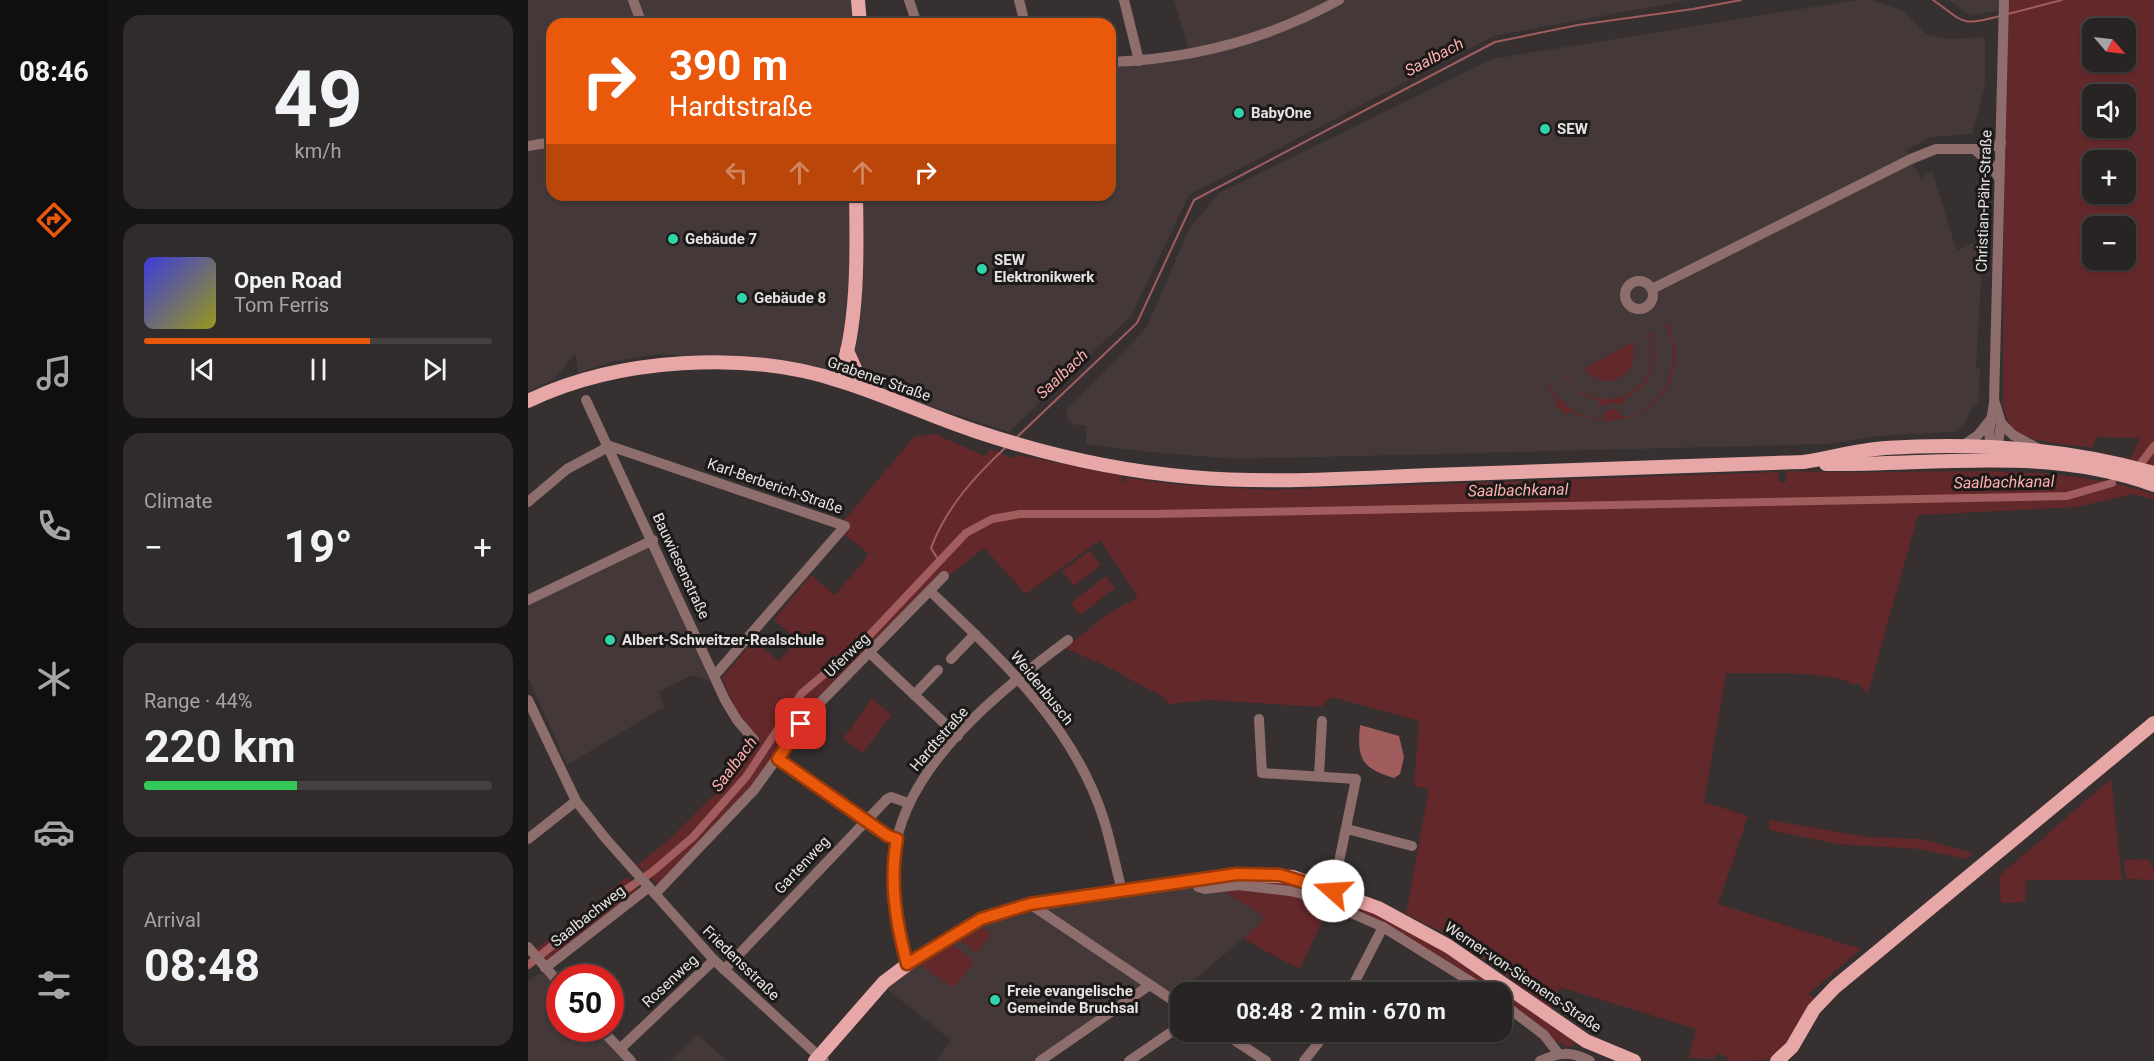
<!DOCTYPE html>
<html lang="en">
<head>
<meta charset="utf-8">
<style>
  :root { --surface:#282424; --page:#302c2c; --text:#f1f3f6; --muted:#a5a4a6; --line:#444141; --accent:#ea580c }
  body { margin:0; font-family:Roboto,sans-serif; background:var(--page); color:var(--text); height:100vh; display:flex; flex-direction:column; font-size:22px; white-space:nowrap }
  * { box-sizing:border-box; margin:0 }
  p { font-size:20px; color:var(--muted) }
  .icon { flex:none; width:33px; height:33px; fill:none; stroke:currentColor; stroke-width:2; stroke-linecap:round; stroke-linejoin:round }
  .map { position:relative; flex:1; overflow:hidden }
  .drawer { display:flex; flex-direction:column; gap:15px; padding:15px; background:#161414; width:420px }
  .drawer>* { flex:none }
  .guide { position:absolute; left:18px; top:18px; width:570px; height:183px; border-radius:18px; box-shadow:0 2px 4px #0004,0 0 0 2px var(--line); background:#ea580c; color:#fff; overflow:hidden }
  .needle { width:39px; rotate:118deg }
  .fabs { position:absolute; left:1554px; top:18px; display:grid; gap:12px }
  .fabs a { display:grid; place-items:center; width:54px; height:54px; border-radius:12px; background:var(--surface); box-shadow:0 2px 4px #0004,0 0 0 2px var(--line); font-size:30px }
  .speed { position:absolute; left:18px; top:964px; display:flex; gap:12px; font-size:30px; font-weight:700; text-align:center }
  .speed>* { display:grid; place-content:center; width:78px; height:78px; border-radius:50%; background:var(--surface); box-shadow:0 2px 4px #0004,0 0 0 2px var(--line); line-height:1 }
  .speed .limit { border:9px solid #d22; background:#fff; color:#111 }
  .pin { position:absolute; display:grid; place-items:center; width:51px; height:51px; color:#fff; margin:-26px; border-radius:12px; box-shadow:0 3px 9px #0006 }
  .me { position:absolute; width:66px; margin:-33px; rotate:289deg; stroke-linejoin:round; filter:drop-shadow(0 0 4px #0008) }
  .turn { display:flex; align-items:center; gap:21px; height:126px; padding:0 24px; font-size:27px }
  .turn .icon { width:78px; height:78px; stroke-width:2.5 }
  .turn b { display:block; font-size:42px; line-height:51px }
  .lanes { display:flex; align-items:center; height:57px; padding:0 24px; background:#0003; justify-content:center; gap:30px; direction:ltr }
  .lanes .off { opacity:.35 }
  .big { font-size:45px; font-weight:700; line-height:1.1 }
  .drawer .widget { flex:1; display:flex; flex-direction:column; justify-content:center; gap:9px; min-width:0; padding:0 21px; border-radius:18px; background:var(--page) }
  .drawer .dial { align-items:center; gap:0 }
  .dial b { font-size:78px; line-height:1 }
  .song { display:flex; align-items:center; gap:18px }
  .cover { width:72px; height:72px; border-radius:9px; background:linear-gradient(135deg,hsl(240 70% 55%),hsl(60 70% 35%)) }
  .played { height:6px; border-radius:3px; background:linear-gradient(90deg,var(--accent) 65%,var(--line) 65%) }
  .keys { display:flex; justify-content:space-around; direction:ltr }
  .heat { display:flex; justify-content:space-between; align-items:center; font-size:33px; direction:ltr }
  .charge { height:9px; border-radius:4px; background:linear-gradient(90deg,#34c759 44%,var(--line) 0) }
  .trip { position:absolute; left:642px; top:982px; width:342px; height:60px; border-radius:18px; background:var(--surface); box-shadow:0 2px 4px #0004,0 0 0 2px var(--line); font-weight:700; line-height:60px; text-align:center }
  main { display:flex; flex:1; min-height:0 }
  .tab-bar { display:flex; flex-direction:column; width:108px; justify-content:space-around; align-items:center; background:#100e0e; color:var(--muted) }
  .tab-bar .icon { width:42px; height:42px }
  .tab-bar .active { color:var(--accent) }
  .tab-bar b { font-size:27px; color:var(--text) }
  .map>svg:first-child { display:block }
</style>
</head>
<body>
<main>
<nav class="tab-bar">
<b>08:46</b>
<svg class="icon active" aria-label="directions" viewBox="0 0 24 24"><path d="M12 3l9 9-9 9-9-9zM9 14v-3h6M13 9l2 2-2 2"/></svg>
<svg class="icon" aria-label="music" viewBox="0 0 24 24"><path d="M9 18V5l10-2v13"/><circle cx="6" cy="18" r="3"/><circle cx="16" cy="16" r="3"/></svg>
<svg class="icon" aria-label="phone" viewBox="0 0 24 24"><path d="M5 4h4l2 5-3 2q2 4 5 5l2-3 5 2v4C11 20 4 13 5 4z"/></svg>
<svg class="icon" aria-label="climate" viewBox="0 0 24 24"><path d="M12 3v18M4 7l16 10M4 17L20 7"/></svg>
<svg class="icon" aria-label="car" viewBox="0 0 24 24"><path d="M5 17H2v-5l4-1 3-4h7l3 4 3 1v5h-3M9 17h6M6 11h13"/><circle cx="7" cy="17" r="2"/><circle cx="17" cy="17" r="2"/></svg>
<svg class="icon" aria-label="filters" viewBox="0 0 24 24"><path d="M4 7h16M4 17h16"/><circle cx="9" cy="7" r="2"/><circle cx="15" cy="17" r="2"/></svg>
</nav>
<section class="drawer">
<div class="widget dial"><b>49</b><p>km/h</p></div>
<div class="widget">
<div class="song"><i class="cover"></i><div><b>Open Road</b><p>Tom Ferris</p></div></div>
<div class="played"></div>
<div class="keys"><svg class="icon" aria-label="previous" viewBox="0 0 24 24"><path d="M18 5L8 12l10 7zM5 5v14"/></svg><svg class="icon" aria-label="pause" viewBox="0 0 24 24"><path d="M8 5v14M16 5v14"/></svg><svg class="icon" aria-label="next" viewBox="0 0 24 24"><path d="M6 5l10 7-10 7zM19 5v14"/></svg></div>
</div>
<div class="widget"><p>Climate</p>
<div class="heat"><a>−</a><b class="big">19°</b><a>+</a></div>
</div>
<div class="widget"><p>Range · 44%</p><b class="big">220 km</b><div class="charge"></div></div>
<div class="widget"><p>Arrival</p><b class="big">08:48</b></div>
</section>
<div class="map">
<svg width="1626" height="1061" viewBox="0 0 1626 1061">
  <rect width="100%" height="100%" fill="#363030"/>
  <g fill="#453838">
    <polygon points="0,0 328,0 328,24 24,24 24,141 0,145"/>
    <polygon points="646,0 1160,0 966,36 661,195 603,316 481,432 349,389 327,361 329,195 582,195 582,62 662,55"/>
    <polygon points="1328,0 1343,0 1376,11 1398,34 1420,39 1457,37 1457,84 1444,134 1403,137 1378,150 1393,178 1404,171 1429,251 1450,241 1455,250 1448,367 1452,368 1450,405 1446,405 1435,426 1427,432 1349,436 1301,444 709,459 620,452 558,444 558,425 548,425 540,420 538,411 619,327 661,229 691,193 964,59"/>
    <polygon points="1421,0 1476,0 1476,9 1443,16"/>
    <polygon points="24,143 24,195 324,195 320,336 309,376 183,358 131,354 83,362 51,373 47,354 25,380 0,391 0,148"/>
    <polygon points="124,543 181,680 165,675 131,691 136,707 39,765 0,677 0,605"/>
    <polygon points="656,887 696,891 739,918 639,1003 613,987 505,1061 411,1061 409,1060 423,1040 358,988 393,960 468,918 546,902 603,896"/>
    <polygon points="10,974 19,975 31,989 32,1029 70,1029 101,1061 0,1061 0,981"/>
    <polygon points="170,1035 199,1061 143,1061"/>
  </g>
  <g fill="#63282a" fill-rule="evenodd">
    <path d="M1476,0H1626V467L1601,462L1612,438L1568,437L1564,448C1546,444 1499,443 1487,430C1480,423 1477,415 1475,405ZM1564,28H1598V62H1564ZM1564,94H1598V128H1564ZM1564,160H1598V194H1564ZM1564,226H1598V260H1564Z"/>
    <path d="M1145,322L1141,326C1168,391 1102,443 1042,411L1039,415L1027,405L1030,401L1020,387L1015,389L1027,383L1022,386C1034,404 1054,422 1077,418L1075,413L1083,409L1092,411V416C1100,418 1107,415 1114,410C1143,393 1151,357 1139,327L1134,328Z"/>
    <path d="M1126,331L1123,335C1133,363 1122,388 1095,399L1096,405L1083,403L1070,407L1071,401L1055,395L1039,378L1033,380L1045,373L1040,377C1070,424 1143,388 1121,336L1115,337Z"/>
    <path d="M1108,340L1105,344C1113,375 1077,395 1057,369L1052,371Z"/>
    <path d="M407,434L457,456L463,449L484,458L491,455L594,476L593,484L598,478L654,485L740,490L1250,472L1251,482H1258V471C1294,472 1331,473 1368,472C1456,471 1541,467 1626,494V500L1606,494L1548,507L1390,515L1340,693L1330,683L1325,685C1308,670 1223,674 1198,673L1176,802L1220,816L1190,904L1333,949L1281,994L1288,999C1277,1017 1259,1053 1237,1060C1226,1061 1211,1061 1199,1061L1200,1057L1189,1054L1185,1059L1161,1058L1168,1029L1032,987L1023,1009L934,942L878,914L901,789L886,786L891,721L804,697L792,707L682,700L641,704L635,697L578,666L537,648L581,613L610,597L572,540L498,594L456,548L402,590L299,691L234,776L132,886L109,865L144,837L196,785L228,737L208,710L194,678L225,641L251,661L269,640L246,620L283,575L307,595L337,560L340,553L309,529L386,437Z"/>
    <polygon points="561,551 573,565 546,586 534,571"/>
    <polygon points="578,576 587,588 552,615 543,603"/>
    <polygon points="344,698 363,715 335,753 315,739"/>
    <polygon points="1583,779 1594,880 1498,880 1497,902 1473,903 1471,876"/>
    <polygon points="1241,820 1340,837 1394,839 1445,853 1438,859 1391,849 1309,844 1242,830"/>
    <polygon points="1619,859 1626,868 1626,880 1598,879 1596,860"/>
    <polygon points="752,875 850,908 1018,1016 1046,1041 1046,1045 1040,1047 1016,1035 974,1003 974,993 961,993 912,960 802,904 772,969 715,939 738,918 691,888"/>
    <polygon points="99,877 111,891 19,964 8,949"/>
    <polygon points="455,928 463,934 448,953 432,940"/>
    <polygon points="424,944 443,959 445,964 425,988 391,964"/>
  </g>
  <path fill="#a15d5d" d="M832,725L871,736L876,757L872,774L866,778C833,768 829,759 832,725Z"/>
  <g fill="none" stroke-linecap="round" stroke-linejoin="round">
    <g stroke="#a15d5d" stroke-width="2">
      <path d="M1405,0C1437,22 1431,27 1472,16"/>
      <polyline points="1480,14 1534,0"/>
      <polyline points="488,438 609,323 666,200 967,42 1050,25 1165,9 1213,0"/>
      <path d="M411,561L403,548C419,506 447,476 479,446"/>
    </g>
    <g stroke="#a15d5d" stroke-width="8">
      <polyline points="1614,462 1626,446"/>
      <polyline points="0,965 74,906 124,872 165,837 218,777 274,693 337,640 438,533 464,519 492,514 625,514 1539,496 1584,483"/>
    </g>
    <g stroke="#8d6e6d" stroke-width="10">
      <polyline points="105,0 114,24"/>
      <polyline points="381,0 389,24"/>
      <polyline points="491,0 497,24"/>
      <polyline points="596,0 611,61"/>
      <path d="M582,62C664,59 739,40 811,0"/>
      <polyline points="0,146 24,142"/>
      <polyline points="1446,149 1461,162 1471,178"/>
      <circle cx="1111" cy="295" r="14"/>
      <polyline points="1124,289 1383,159 1408,149 1458,149 1473,143"/>
      <polyline points="58,400 197,700 209,720 226,740"/>
      <polyline points="1467,403 1473,423 1469,452"/>
      <polyline points="1473,423 1485,435 1509,448"/>
      <polyline points="1434,446 1450,435 1462,420"/>
      <polyline points="1464,454 1461,433 1466,403 1476,0"/>
      <polyline points="0,502 39,469 82,446 317,526 187,675"/>
      <path d="M403,592C472,658 546,725 576,820C583,843 588,868 594,891"/>
      <polyline points="0,600 125,540"/>
      <polyline points="342,653 430,736"/>
      <polyline points="423,659 447,634"/>
      <polyline points="386,695 410,670"/>
      <polyline points="0,700 48,801 78,839 186,960 296,1061"/>
      <polyline points="731,719 734,773 828,779 805,891"/>
      <polyline points="251,759 360,836 368,839"/>
      <polyline points="791,776 794,721"/>
      <polyline points="819,829 884,846"/>
      <polyline points="0,839 48,801"/>
      <polyline points="667,879 670,887 677,889 710,885 762,891 787,897 855,927 961,993"/>
      <polyline points="127,894 226,790 281,714 416,576"/>
      <polyline points="502,904 652,1005"/>
      <polyline points="0,947 32,984"/>
      <path d="M379,964C370,929 362,893 366,856C376,765 472,691 540,640"/>
      <polyline points="17,968 121,887"/>
      <polyline points="196,970 359,799 363,797 380,803"/>
      <polyline points="821,993 855,927"/>
      <polyline points="974,1003 1016,1035 1030,1053"/>
      <polyline points="73,1029 103,1061"/>
      <polyline points="694,1032 738,1061"/>
      <polyline points="92,1049 186,960"/>
      <polyline points="512,1061 622,985"/>
      <polyline points="601,1061 652,1026"/>
      <polyline points="776,1061 799,1032"/>
      <path d="M1012,1061C1031,1052 1043,1051 1062,1061"/>
    </g>
    <g stroke="#e7a7a6" stroke-width="14">
      <polyline points="330,0 332,24"/>
      <polyline points="319,351 329,373 346,392"/>
      <path d="M310,380C331,331 329,248 328,195"/>
      <path d="M0,401C89,358 218,350 312,381C358,395 401,416 447,431C516,454 589,471 663,477C743,484 824,478 904,475C1027,471 1151,466 1275,462C1302,458 1329,450 1357,448C1448,442 1537,448 1626,473"/>
      <path d="M1298,464C1407,465 1521,446 1626,485"/>
      <polyline points="287,1061 356,982 384,961 453,919 502,904 709,874 765,877 850,908 920,946 1058,1041 1106,1061"/>
      <polyline points="1249,1061 1264,1047 1286,1009 1307,987 1626,723"/>
    </g>
  </g>
  <g fill="none" stroke-linecap="round" stroke-linejoin="round">
    <g stroke="#983908" stroke-width="15">
      <path id="route" d="M273,724L250,759L360,836L369,839C361,882 368,922 379,964L453,919L502,904L709,874L752,875L805,891"/>
    </g>
    <use href="#route" stroke="#ea580c" stroke-width="10"/>
  </g>
  <g fill="#31d4a9" stroke="#1c1919" stroke-width="2">
    <circle cx="711" cy="113" r="6"/>
    <circle cx="1017" cy="129" r="6"/>
    <circle cx="145" cy="239" r="6"/>
    <circle cx="454" cy="269" r="6"/>
    <circle cx="214" cy="298" r="6"/>
    <circle cx="82" cy="640" r="6"/>
    <circle cx="467" cy="1000" r="6"/>
  </g>
  <g text-anchor="middle" dominant-baseline="central" stroke-width="6" stroke-linejoin="round" paint-order="stroke">
    <g font-size="15" font-weight="bold" fill="#e6e2e2" stroke="#1c1919" text-anchor="start">
      <text x="723" y="113">BabyOne</text>
      <text x="1029" y="129">SEW</text>
      <text x="157" y="239">Gebäude 7</text>
      <text x="466" y="260">SEW<tspan x="466" dy="17">Elektronikwerk</tspan></text>
      <text x="226" y="298">Gebäude 8</text>
      <text x="94" y="640">Albert-Schweitzer-Realschule</text>
      <text x="479" y="991">Freie evangelische<tspan x="479" dy="17">Gemeinde Bruchsal</tspan></text>
    </g>
    <g font-size="15" fill="#e6e2e2" stroke="#1c1919">
      <text transform="translate(1456 201) rotate(-88)">Christian-Pähr-Straße</text>
      <text transform="translate(351 379) rotate(19)">Grabener Straße</text>
      <text transform="translate(247 486) rotate(19)">Karl-Berberich-Straße</text>
      <text transform="translate(153 566) rotate(65)">Bauwiesenstraße</text>
      <text transform="translate(319 655) rotate(-44)">Uferweg</text>
      <text transform="translate(514 688) rotate(51)">Weidenbusch</text>
      <text transform="translate(411 739) rotate(-49)">Hardtstraße</text>
      <text transform="translate(274 865) rotate(-47)">Gartenweg</text>
      <text transform="translate(60 916) rotate(-38)">Saalbachweg</text>
      <text transform="translate(213 963) rotate(44)">Friedensstraße</text>
      <text transform="translate(995 977) rotate(34)">Werner-von-Siemens-Straße</text>
      <text transform="translate(142 981) rotate(-43)">Rosenweg</text>
    </g>
    <g font-size="16" font-style="italic" fill="#feaead" stroke="#1c1919">
      <text transform="translate(906 57) rotate(-28)">Saalbach</text>
      <text transform="translate(534 374) rotate(-43)">Saalbach</text>
      <text transform="translate(1476 482) rotate(-1)">Saalbachkanal</text>
      <text transform="translate(990 490) rotate(-1)">Saalbachkanal</text>
      <text transform="translate(206 764) rotate(-53)">Saalbach</text>
    </g>
  </g>
</svg>
<div class="fabs">
<a><svg class="needle" viewBox="-14 -14 28 28"><path d="M0-13l5 13h-10z" fill="#e53935"/><path d="M0 13l5-13h-10z" fill="#a5a4a6"/></svg></a>
<a><svg class="icon" aria-label="sound" viewBox="0 0 24 24"><path d="M4 9h4l5-4v14l-5-4H4zM17 9q2 3 0 6"/></svg></a>
<a>+</a>
<a>−</a>
</div>
<div class="speed"><div class="limit">50</div></div>
<div class="pin" style="left:273px;top:724px;background:#d93025"><svg class="icon" aria-label="arrive" viewBox="0 0 24 24"><path d="M6 21V4h12l-3 4 3 4H6"/></svg></div>
<svg class="me" style="left:805px;top:891px" viewBox="-20 -20 40 40"><circle r="19" fill="#fff"/><path d="M0-13L10 11 0 6-10 11z" fill="#ea580c"/></svg>
<div class="trip">08:48 · 2 min · 670 m</div>
<div class="guide">
<div class="turn"><svg class="icon" aria-label="right" viewBox="0 0 24 24"><path d="M7 20v-9h11M14 6l5 5-5 5"/></svg><div><b>390 m</b>Hardtstraße</div></div>
<div class="lanes"><svg class="icon off" aria-label="left" viewBox="0 0 24 24"><path d="M17 20v-9H6M10 6l-5 5 5 5"/></svg><svg class="icon off" aria-label="ahead" viewBox="0 0 24 24"><path d="M12 20V5M6 11l6-6 6 6"/></svg><svg class="icon off" aria-label="ahead" viewBox="0 0 24 24"><path d="M12 20V5M6 11l6-6 6 6"/></svg><svg class="icon" aria-label="right" viewBox="0 0 24 24"><path d="M7 20v-9h11M14 6l5 5-5 5"/></svg></div>
</div>
</div>
</main>
</body>
</html>
